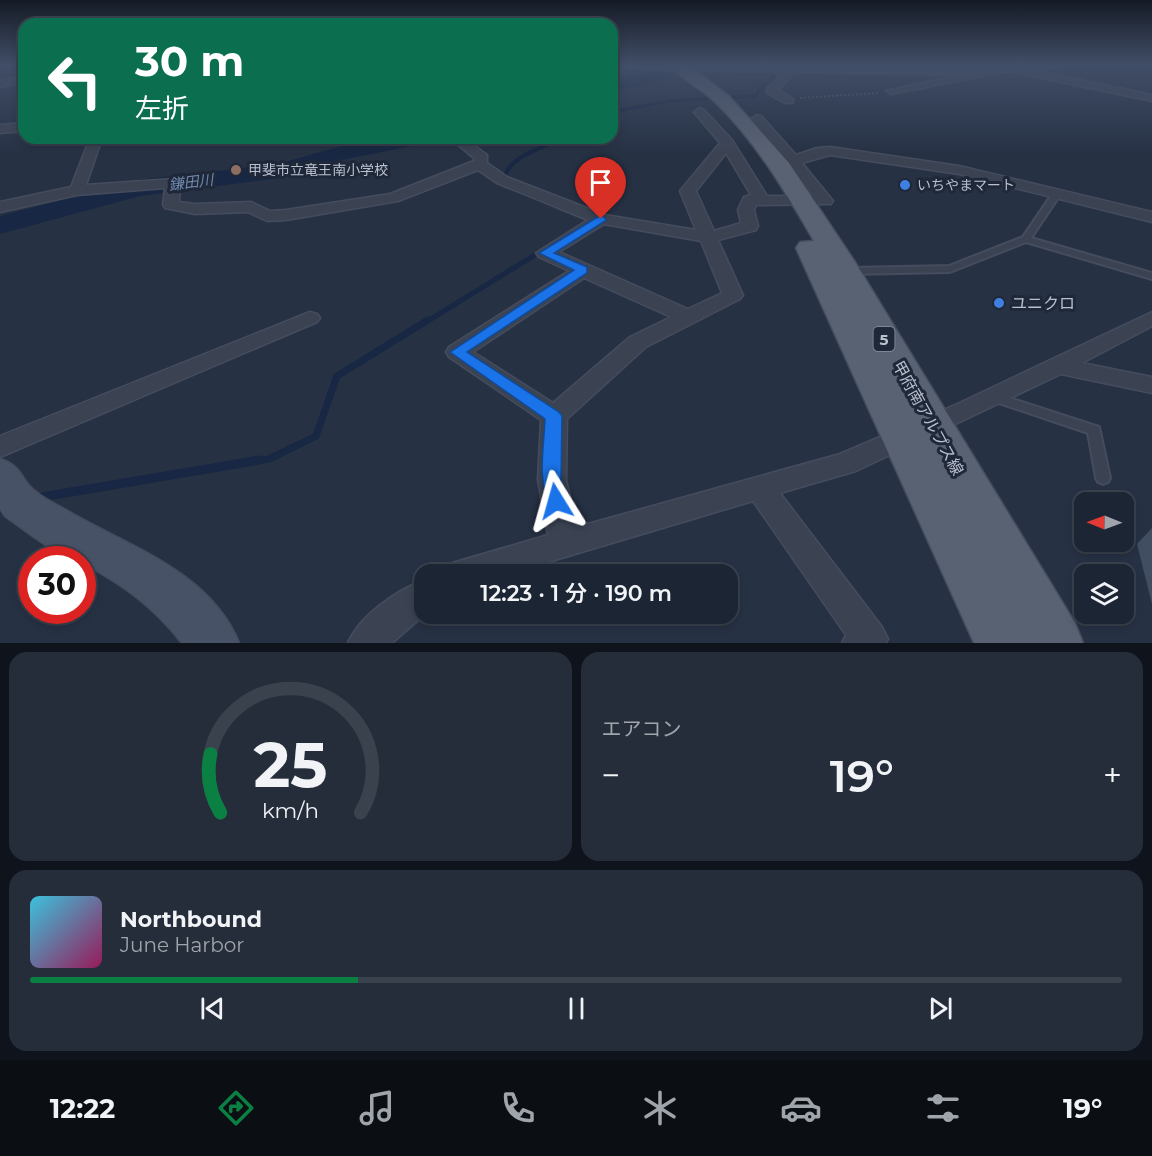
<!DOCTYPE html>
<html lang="ja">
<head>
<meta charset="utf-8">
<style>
  :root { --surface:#1c2533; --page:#252d3b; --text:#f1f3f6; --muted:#a0a5ac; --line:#3a424e; --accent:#0b8043 }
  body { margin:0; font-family:Montserrat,"Noto Sans JP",sans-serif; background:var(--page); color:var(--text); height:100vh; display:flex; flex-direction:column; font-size:22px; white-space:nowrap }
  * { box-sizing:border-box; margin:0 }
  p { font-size:20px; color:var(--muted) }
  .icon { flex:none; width:33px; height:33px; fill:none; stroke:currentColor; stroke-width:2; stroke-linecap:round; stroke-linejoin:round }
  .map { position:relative; height:643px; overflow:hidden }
  .drawer { display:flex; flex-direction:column; gap:9px; padding:9px; background:#0f141c; flex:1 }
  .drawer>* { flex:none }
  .guide { position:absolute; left:18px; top:18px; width:600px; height:126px; border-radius:18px; box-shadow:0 3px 9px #0003,0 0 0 2px var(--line); background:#0b6e4f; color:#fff; overflow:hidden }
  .needle { width:39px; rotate:271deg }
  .tools { position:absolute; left:1074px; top:492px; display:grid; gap:12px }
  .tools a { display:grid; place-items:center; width:60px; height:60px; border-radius:12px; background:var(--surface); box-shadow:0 3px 9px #0003,0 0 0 2px var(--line); font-size:30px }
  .speed { position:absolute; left:18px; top:546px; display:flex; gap:12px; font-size:30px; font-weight:700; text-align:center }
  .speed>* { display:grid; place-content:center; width:78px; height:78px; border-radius:50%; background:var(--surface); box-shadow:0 3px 9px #0003,0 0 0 2px var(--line); line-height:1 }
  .speed .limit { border:9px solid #d22; background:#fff; color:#111 }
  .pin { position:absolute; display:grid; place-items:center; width:51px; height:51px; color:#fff; margin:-62px -26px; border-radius:50% 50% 50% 0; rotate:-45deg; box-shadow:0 0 6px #0007 }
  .pin .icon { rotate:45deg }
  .me { position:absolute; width:66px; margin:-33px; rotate:352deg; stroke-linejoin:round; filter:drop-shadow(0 0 4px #0008) }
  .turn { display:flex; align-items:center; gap:21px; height:126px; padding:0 18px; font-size:27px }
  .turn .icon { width:78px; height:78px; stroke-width:2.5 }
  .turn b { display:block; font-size:42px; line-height:51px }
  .big { font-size:45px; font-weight:600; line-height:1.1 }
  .drawer .widget { flex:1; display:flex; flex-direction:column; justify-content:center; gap:9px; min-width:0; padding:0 21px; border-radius:18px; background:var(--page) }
  .drawer .dial { align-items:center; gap:0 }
  .dial svg { height:156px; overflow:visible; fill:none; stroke:var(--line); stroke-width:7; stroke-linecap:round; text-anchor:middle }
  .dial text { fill:var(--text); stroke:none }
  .song { display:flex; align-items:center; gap:18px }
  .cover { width:72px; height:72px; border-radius:9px; background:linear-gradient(135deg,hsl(190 70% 55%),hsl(330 70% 35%)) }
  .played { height:6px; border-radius:3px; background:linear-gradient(90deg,var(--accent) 30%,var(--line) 30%) }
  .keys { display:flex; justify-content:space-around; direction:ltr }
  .heat { display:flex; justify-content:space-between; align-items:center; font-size:33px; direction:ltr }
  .drawer .tiles { flex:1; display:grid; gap:9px; grid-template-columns:1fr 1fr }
  .widget:last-child { grid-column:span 2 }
  .trip { position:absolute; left:414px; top:564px; width:324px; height:60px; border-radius:18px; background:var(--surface); box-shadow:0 3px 9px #0003,0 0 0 2px var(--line); font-weight:600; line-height:60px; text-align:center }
  .tabs { display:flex; height:96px; justify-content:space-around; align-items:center; background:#0b0f14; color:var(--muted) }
  .tabs .icon { width:42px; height:42px }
  .tabs .on { color:var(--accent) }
  .tabs b { font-size:27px; color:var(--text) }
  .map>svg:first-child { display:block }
</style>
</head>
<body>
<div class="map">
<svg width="1152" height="643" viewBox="0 0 1152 643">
  <rect width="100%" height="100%" fill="#263144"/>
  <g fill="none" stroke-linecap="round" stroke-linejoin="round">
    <polyline stroke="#182743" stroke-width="3" points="612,112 669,101 756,96 759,89 775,74 748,64"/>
    <g stroke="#182743" stroke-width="4">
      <path d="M504,182C504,157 546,146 565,138"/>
      <polyline points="520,192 554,206"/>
    </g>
    <polyline stroke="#182743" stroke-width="5" points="426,322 543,250"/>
    <polyline stroke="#182743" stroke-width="7" points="251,462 269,459 316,436 337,376 428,320"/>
    <polyline stroke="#182743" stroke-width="9" points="36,498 260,460"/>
    <g fill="#182743" fill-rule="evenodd">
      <polygon points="656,72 662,73 665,77 662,81 612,91 612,81"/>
      <polygon points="384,138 429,138 426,143 342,160 280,178 140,196 0,234 0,216 139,180 278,164 338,147"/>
    </g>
    <g stroke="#444c5d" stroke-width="4">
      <g id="lane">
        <polygon points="1055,190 1062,192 1031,238 1152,273 1152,279 1026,242 950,272 849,274 844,271 849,268 949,266 1023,237"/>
        <polygon points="994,393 1099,427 1110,478 1108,482 1103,484 1098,482 1096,478 1088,433 990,400 988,397 990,394"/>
      </g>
    </g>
    <g stroke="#444c5d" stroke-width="3">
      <g id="street">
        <path d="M756,64C769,64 785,64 792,75L778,90L793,99V103H785L767,93V89L782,75Z"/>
        <polygon points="983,64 1004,64 1152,95 1152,101 1009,71 891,94 886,91 994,68"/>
        <polygon points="24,76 24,82 0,87 0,81"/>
        <path d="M700,108L704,110L732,140L767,196H813L751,119L757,115L761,116L796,155L817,148L830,147L959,166L1152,212V222L959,174L830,155L802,163L833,201L831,204L756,205L754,210L758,226L756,230L718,240L743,295L740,299L646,347L567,419L566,480L577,527L840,454L953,406L1152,312V326L1082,363L1152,377V393L1061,374L856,471L780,493L882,627L888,639L886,643H842L846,635L753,501L508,574H444L449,564L548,535L538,480L541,420L449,357L446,352L449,347L569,271L539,257L536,253L588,220L497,183L478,170L398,201L286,220L267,221L248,212L195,214L165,208L163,205L165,188L77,195L0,212V202L71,187L90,138H102L86,185L173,179L180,183L179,202L195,204L251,202L270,211L286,210L390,194L474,161L475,159L450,138H464L487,155V163L507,177L605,215L696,230L680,191L720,143L694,112ZM726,153L751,195L744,197L738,210L741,223L714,231L696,191ZM604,224L701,241L722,293L688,309L559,252ZM584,278L671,317L630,337L553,403L473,352Z"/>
        <polygon points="24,123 24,131 0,133 0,125"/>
        <polygon points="310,312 317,314 320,318 317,322 0,457 0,436"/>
        <path d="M424,580L425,614L392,643H348C360,615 396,591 424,580Z"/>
      </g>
    </g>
    <g stroke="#444c5d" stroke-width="3">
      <g id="secondary">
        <polygon points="612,64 960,67 1067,64 1060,68 960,75 612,69"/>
        <path d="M0,459C24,467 19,479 36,492C44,499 55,504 64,509C126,546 209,570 239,643H182C154,607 123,584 82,563V560C61,560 24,529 5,516L0,508Z"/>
      </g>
    </g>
    <g stroke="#444c5d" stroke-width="3">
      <path id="primary" d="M669,64H687L729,96L789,163L855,262L1075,623L1083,643H974L796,248L800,242L814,241C786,193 758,145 718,105C704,90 682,80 669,64Z"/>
    </g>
    <polyline stroke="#42595c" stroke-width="2" stroke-dasharray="2 2" stroke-linecap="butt" points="800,98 878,93"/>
    <use href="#lane" fill="#3b4353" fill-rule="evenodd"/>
    <use href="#street" fill="#3b4353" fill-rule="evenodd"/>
    <use href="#secondary" fill="#485267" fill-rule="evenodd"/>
    <use href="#primary" fill="#596273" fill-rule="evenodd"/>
  </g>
  <polygon fill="#414e62" points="1152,528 1152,604 1137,544"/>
  <linearGradient id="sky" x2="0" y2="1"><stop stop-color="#151b25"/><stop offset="0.42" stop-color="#414e67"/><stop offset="1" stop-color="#414e67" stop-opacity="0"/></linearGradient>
  <rect width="1152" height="154" fill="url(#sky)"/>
  <path fill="#1a73e8" stroke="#114b97" stroke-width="1.5" d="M601,215L606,219L605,221L554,253L587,267V273L467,352L559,412L562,416L561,480L566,501L563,506L556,508L550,506C537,481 544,446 545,419L450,352L574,270L539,253Z"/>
  <circle fill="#8d6e63" stroke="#1f2839" stroke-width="2" cx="236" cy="170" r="6"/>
  <g fill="#3f7fe0" stroke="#1f2839" stroke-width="2">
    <circle cx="905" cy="185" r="6"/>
    <circle cx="999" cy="303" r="6"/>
  </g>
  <g text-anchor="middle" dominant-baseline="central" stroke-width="6" stroke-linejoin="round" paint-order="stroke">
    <g font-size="14" fill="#b8bfcd" stroke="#1f2839" text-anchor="start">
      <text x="248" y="170">甲斐市立竜王南小学校</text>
      <text x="917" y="185">いちやまマート</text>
    </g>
    <g font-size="15" font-style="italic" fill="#7087ad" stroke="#1f2839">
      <text transform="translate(191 182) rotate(-7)">鎌田川</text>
    </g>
    <rect fill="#1f2839" stroke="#8a92a1" stroke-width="1.5" x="873.5" y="327" width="21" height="24" rx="4.5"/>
    <g font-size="15" font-weight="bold" fill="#b8bfcd">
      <text x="884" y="339">5</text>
    </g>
    <g font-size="16" fill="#b8bfcd" stroke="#1f2839" text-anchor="start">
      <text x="1011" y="303">ユニクロ</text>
    </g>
    <g font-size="16" fill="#b8bfcd" stroke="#1f2839">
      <text transform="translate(928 418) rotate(61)">甲府南アルプス線</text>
    </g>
  </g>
</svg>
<div class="tools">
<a><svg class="needle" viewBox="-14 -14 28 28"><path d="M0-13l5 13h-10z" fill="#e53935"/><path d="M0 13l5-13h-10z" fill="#a0a5ac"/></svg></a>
<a><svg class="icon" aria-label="layers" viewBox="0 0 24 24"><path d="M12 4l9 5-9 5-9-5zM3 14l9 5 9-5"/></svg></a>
</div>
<div class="speed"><div class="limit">30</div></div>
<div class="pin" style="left:601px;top:219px;background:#d93025"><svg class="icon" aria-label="arrive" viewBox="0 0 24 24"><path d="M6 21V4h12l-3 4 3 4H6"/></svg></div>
<svg class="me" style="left:556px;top:501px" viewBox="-20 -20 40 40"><path d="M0-17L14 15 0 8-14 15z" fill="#1a73e8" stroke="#fff" stroke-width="4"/></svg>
<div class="trip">12:23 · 1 分 · 190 m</div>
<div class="guide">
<div class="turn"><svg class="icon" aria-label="left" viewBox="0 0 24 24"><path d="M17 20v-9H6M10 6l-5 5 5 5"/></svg><div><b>30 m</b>左折</div></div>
</div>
</div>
<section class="drawer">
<div class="tiles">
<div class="widget dial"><svg viewBox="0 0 100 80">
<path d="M14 69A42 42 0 1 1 86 69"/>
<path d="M14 69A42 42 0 0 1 9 39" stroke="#0b8043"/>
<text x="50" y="56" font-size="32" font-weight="700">25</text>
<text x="50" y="72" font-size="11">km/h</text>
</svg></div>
<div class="widget"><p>エアコン</p>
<div class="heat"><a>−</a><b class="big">19°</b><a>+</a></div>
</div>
<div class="widget">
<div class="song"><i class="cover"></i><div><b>Northbound</b><p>June Harbor</p></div></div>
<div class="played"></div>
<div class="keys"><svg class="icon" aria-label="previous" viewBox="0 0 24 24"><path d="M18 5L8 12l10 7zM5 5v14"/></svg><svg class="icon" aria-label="pause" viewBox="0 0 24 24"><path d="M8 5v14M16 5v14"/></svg><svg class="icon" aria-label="next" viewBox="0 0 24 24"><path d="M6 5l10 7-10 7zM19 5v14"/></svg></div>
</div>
</div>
</section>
<nav class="tabs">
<b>12:22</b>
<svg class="icon on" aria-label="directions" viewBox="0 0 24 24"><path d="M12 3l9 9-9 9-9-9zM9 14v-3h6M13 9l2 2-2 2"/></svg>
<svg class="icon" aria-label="music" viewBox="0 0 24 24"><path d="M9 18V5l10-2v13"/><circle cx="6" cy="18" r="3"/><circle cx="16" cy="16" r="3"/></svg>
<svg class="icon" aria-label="phone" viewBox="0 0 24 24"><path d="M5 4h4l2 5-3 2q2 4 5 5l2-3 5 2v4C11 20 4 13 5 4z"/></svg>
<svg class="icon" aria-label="climate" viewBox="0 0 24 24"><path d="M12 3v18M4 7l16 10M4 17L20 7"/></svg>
<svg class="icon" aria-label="car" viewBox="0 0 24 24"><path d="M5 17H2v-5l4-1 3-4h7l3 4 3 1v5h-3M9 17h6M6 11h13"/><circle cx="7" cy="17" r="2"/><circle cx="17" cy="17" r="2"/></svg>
<svg class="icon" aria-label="filters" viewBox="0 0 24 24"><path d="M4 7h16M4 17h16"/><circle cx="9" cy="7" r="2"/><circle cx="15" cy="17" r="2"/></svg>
<b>19°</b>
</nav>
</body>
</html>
